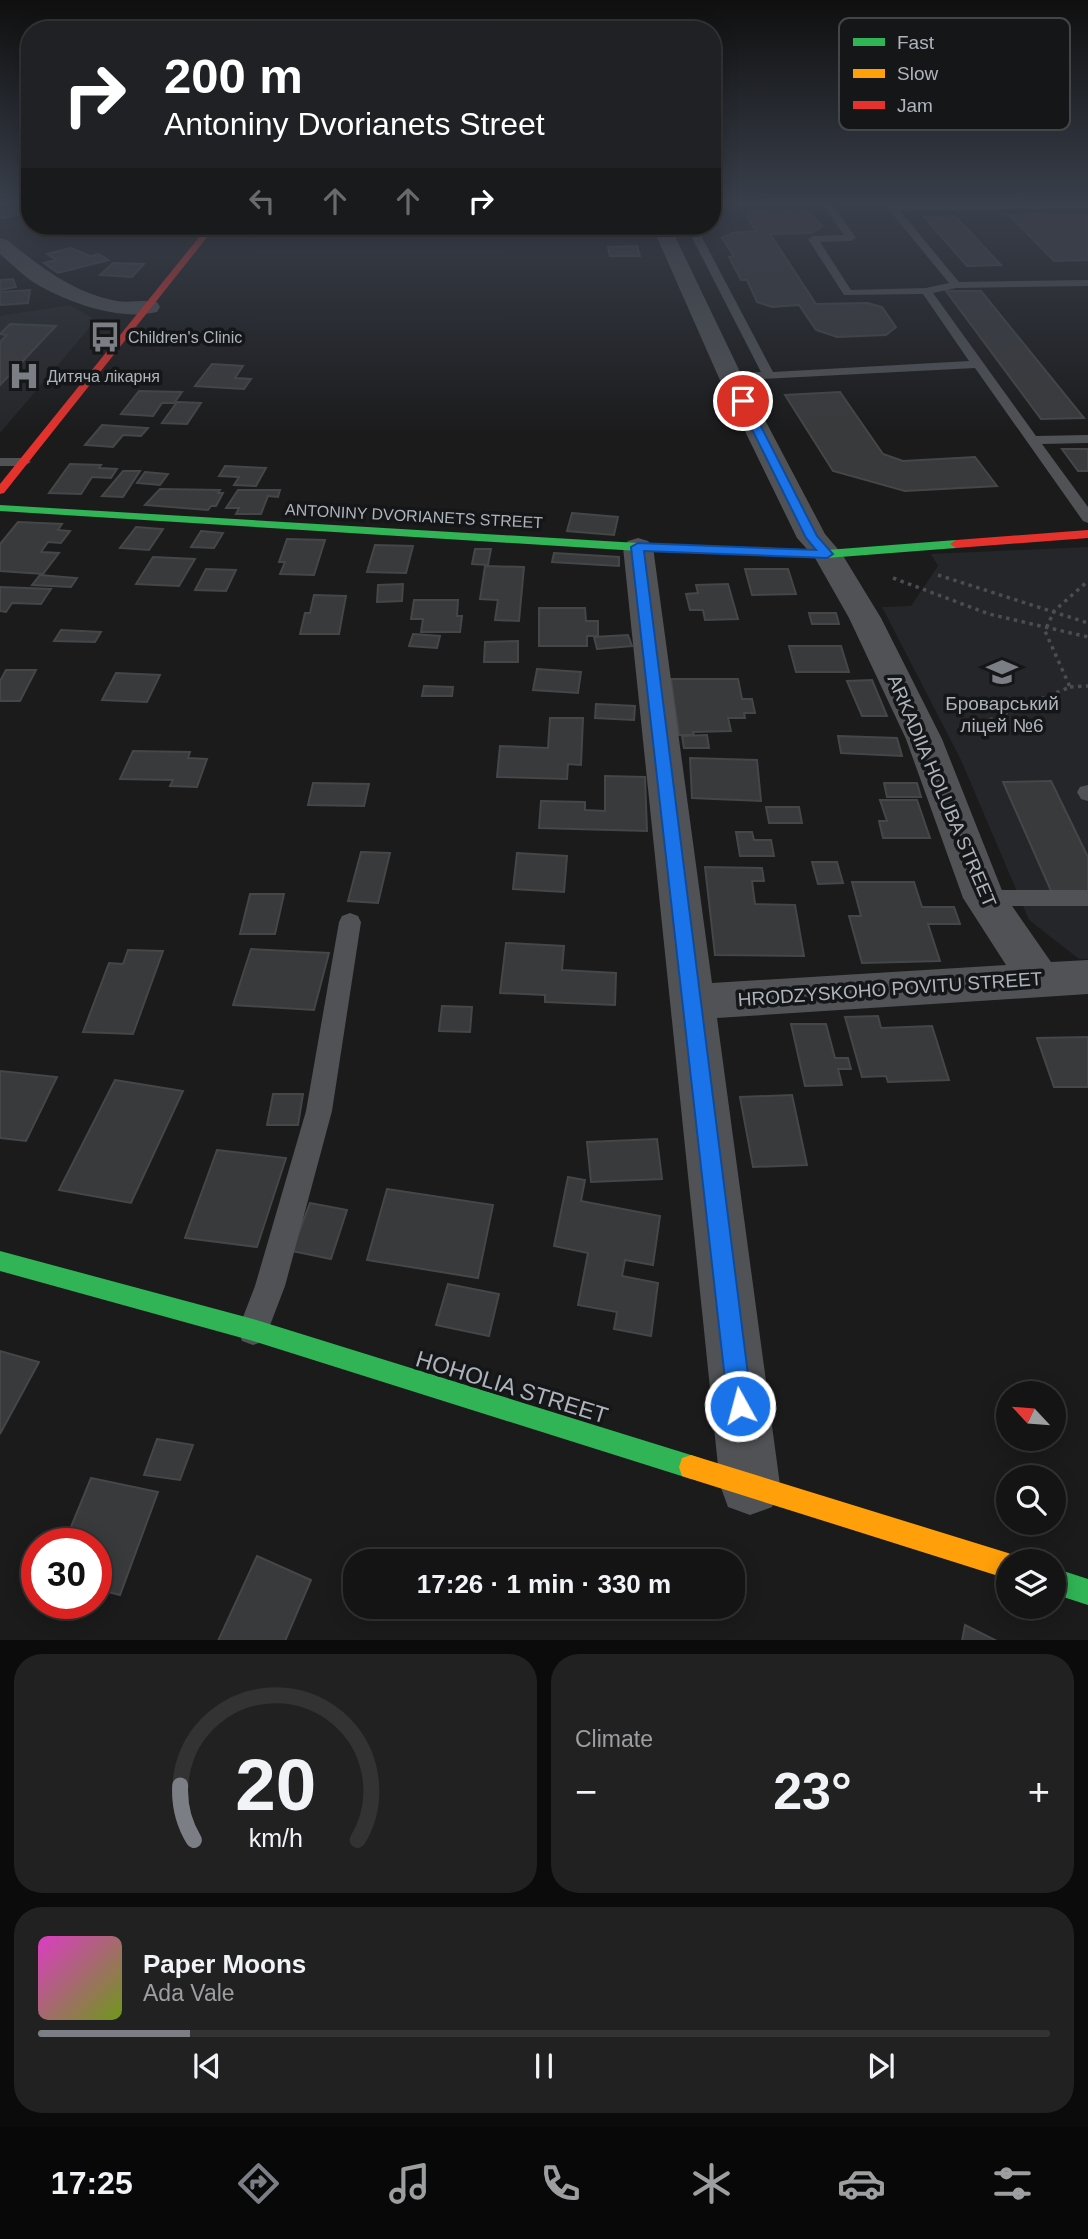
<!DOCTYPE html>
<html lang="en">
<head>
<meta charset="utf-8">
<style>
  :root { --surface:#141415; --page:#212122; --text:#f1f3f6; --muted:#9d9ea0; --line:#333334; --accent:#7b7e84 }
  body { margin:0; font-family:Helvetica,sans-serif; background:var(--page); color:var(--text); height:100vh; display:flex; flex-direction:column; font-size:26px; white-space:nowrap }
  * { box-sizing:border-box; margin:0 }
  p { font-size:23px; color:var(--muted) }
  .icon { flex:none; width:38px; height:38px; fill:none; stroke:currentColor; stroke-width:2; stroke-linecap:round; stroke-linejoin:round }
  .map { position:relative; height:1640px; overflow:hidden }
  .sheet { display:flex; flex-direction:column; gap:14px; padding:14px; background:#0b0b0c; flex:1 }
  .sheet>* { flex:none }
  .top-card { position:absolute; left:21px; top:21px; width:700px; height:214px; border-radius:28px; box-shadow:0 4px 18px #0003,0 0 0 2px var(--line); background:#202124; color:#fff; overflow:hidden }
  .needle { width:46px; rotate:296deg }
  .buttons { position:absolute; left:996px; top:1381px; display:grid; gap:14px }
  .buttons a { display:grid; place-items:center; width:70px; height:70px; border-radius:50%; background:var(--surface); box-shadow:0 4px 18px #0003,0 0 0 2px var(--line); font-size:35px }
  .speed { position:absolute; left:21px; top:1528px; display:flex; gap:14px; font-size:35px; font-weight:700; text-align:center }
  .speed>* { display:grid; place-content:center; width:91px; height:91px; border-radius:50%; background:var(--surface); box-shadow:0 4px 18px #0003,0 0 0 2px var(--line); line-height:1 }
  .speed .limit { border:10px solid #d22; background:#fff; color:#111 }
  .pin { position:absolute; display:grid; place-items:center; width:60px; height:60px; color:#fff; margin:-30px; border:4px solid #fff; border-radius:50%; box-shadow:0 2px 7px #0007 }
  .me { position:absolute; width:77px; margin:-38px; rotate:353deg; stroke-linejoin:round; filter:drop-shadow(0 0 5px #0008) }
  .turn { display:flex; align-items:center; gap:24px; height:147px; padding:0 28px; font-size:32px }
  .turn .icon { width:91px; height:91px; stroke-width:2.5 }
  .turn b { display:block; font-size:49px; line-height:60px }
  .lanes { display:flex; align-items:center; height:66px; padding:0 28px; background:#0003; justify-content:center; gap:35px; direction:ltr }
  .lanes .off { opacity:.35 }
  .big { font-size:52px; font-weight:800; line-height:1.1 }
  .sheet .card { flex:1; display:flex; flex-direction:column; justify-content:center; gap:10px; min-width:0; padding:0 24px; border-radius:28px; background:var(--page) }
  .sheet .dial { align-items:center; gap:0 }
  .dial svg { height:182px; overflow:visible; fill:none; stroke:var(--line); stroke-width:7; stroke-linecap:round; text-anchor:middle }
  .dial text { fill:var(--text); stroke:none }
  .song { display:flex; align-items:center; gap:21px }
  .cover { width:84px; height:84px; border-radius:10px; background:linear-gradient(135deg,hsl(310 70% 55%),hsl(80 70% 35%)) }
  .played { height:7px; border-radius:4px; background:linear-gradient(90deg,var(--accent) 15%,var(--line) 15%) }
  .keys { display:flex; justify-content:space-around; direction:ltr }
  .heat { display:flex; justify-content:space-between; align-items:center; font-size:38px; direction:ltr }
  .sheet .tiles { flex:1; display:grid; gap:14px; grid-template-columns:1fr 1fr }
  .card:last-child { grid-column:span 2 }
  .trip { position:absolute; left:343px; top:1549px; width:402px; height:70px; border-radius:28px; background:var(--surface); box-shadow:0 4px 18px #0003,0 0 0 2px var(--line); font-weight:800; line-height:70px; text-align:center }
  .menu { display:flex; height:112px; justify-content:space-around; align-items:center; background:#080808; color:var(--muted) }
  .menu .icon { width:49px; height:49px }
  .menu .selected { color:var(--accent) }
  .menu b { font-size:32px; color:var(--text) }
  .map>svg:first-child { display:block }
</style>
</head>
<body>
<div class="map">
<svg width="1088" height="1641" viewBox="0 0 1088 1641">
  <rect width="100%" height="100%" fill="#1b1b1c"/>
  <g fill="#252629">
    <polygon points="70,305 96,320 0,433 0,316"/>
    <polygon points="1088,547 1088,959 1079,959 1029,920 961,760 882,607 911,606 938,566 931,554"/>
  </g>
  <g fill="#393a3c" stroke="#444648" stroke-width="2">
    <polygon points="13,208 24,213 0,219 0,212"/>
    <polygon points="796,210 809,212 822,226 812,233 770,234 816,304 868,303 882,307 896,327 886,335 837,337 816,330 799,305 772,307 757,302 747,280 741,280 729,257 734,256 722,238 732,233 756,231 746,215 756,211"/>
    <polygon points="1042,214 1088,215 1088,260 1054,261 1009,215"/>
    <polygon points="955,216 1001,265 967,266 924,217"/>
    <polygon points="595,226 624,226 629,234 597,234"/>
    <polygon points="637,246 640,256 610,256 608,247"/>
    <polygon points="71,248 90,256 99,254 108,260 58,273 44,263 56,260 47,254"/>
    <polygon points="113,263 144,264 132,277 100,275"/>
    <polygon points="13,279 16,287 0,290 0,280"/>
    <polygon points="30,290 28,303 0,305 0,292"/>
    <polygon points="946,291 981,291 1084,418 1041,419"/>
    <polygon points="10,324 56,326 0,385 0,342 7,335 0,334"/>
    <polygon points="212,364 243,366 235,378 251,379 244,389 195,386"/>
    <polygon points="139,391 182,392 174,403 162,403 153,416 121,414"/>
    <polygon points="840,392 883,454 903,461 975,457 997,486 905,491 833,471 785,395"/>
    <polygon points="177,402 201,403 187,424 162,423"/>
    <polygon points="102,425 148,428 141,436 123,435 113,447 85,445"/>
    <polygon points="1062,449 1088,449 1088,471 1078,471"/>
    <polygon points="70,464 101,465 99,468 117,469 111,478 92,477 81,494 49,493"/>
    <polygon points="225,466 266,468 256,486 234,485 239,477 219,476"/>
    <polygon points="123,471 140,471 123,497 102,496"/>
    <polygon points="145,472 168,474 160,485 137,483"/>
    <polygon points="160,489 220,490 218,493 223,493 216,506 211,506 208,510 145,505"/>
    <polygon points="238,490 280,490 278,497 268,496 261,514 236,514 239,508 226,508"/>
    <polygon points="572,513 618,517 614,535 567,531"/>
    <polygon points="18,522 62,524 58,530 70,531 61,543 48,542 41,552 59,553 43,574 0,571 0,544"/>
    <polygon points="136,527 163,529 149,550 120,548"/>
    <polygon points="201,531 223,533 214,548 191,547"/>
    <polygon points="287,539 325,540 314,575 280,574 285,562 279,562"/>
    <polygon points="375,545 413,546 406,573 367,572"/>
    <polygon points="475,549 491,549 488,565 472,564"/>
    <polygon points="554,553 619,557 619,566 552,562"/>
    <polygon points="153,557 195,559 179,586 136,584"/>
    <polygon points="485,566 524,567 519,621 495,620 498,600 480,599"/>
    <polygon points="206,569 236,570 226,591 195,590"/>
    <polygon points="745,569 788,569 796,594 752,595"/>
    <polygon points="40,575 77,578 71,587 32,585"/>
    <polygon points="403,584 402,601 377,602 378,585"/>
    <polygon points="728,584 738,619 705,620 703,610 690,610 686,594 698,593 696,585"/>
    <polygon points="0,587 51,589 41,604 12,603 6,612 0,611"/>
    <polygon points="314,595 346,596 339,634 300,634 305,613 310,613"/>
    <polygon points="414,600 458,600 457,616 462,616 460,632 421,632 423,619 411,619"/>
    <polygon points="539,608 585,608 586,621 598,621 598,636 587,636 587,646 539,646"/>
    <polygon points="809,613 836,613 839,624 812,624"/>
    <polygon points="61,630 101,632 95,642 54,641"/>
    <polygon points="413,634 440,636 437,648 409,646"/>
    <polygon points="628,635 632,646 597,649 594,637"/>
    <polygon points="518,641 518,662 484,662 485,642"/>
    <polygon points="789,646 841,646 849,672 796,672"/>
    <polygon points="537,669 581,672 578,693 533,690"/>
    <polygon points="6,670 36,670 20,701 0,701 0,681"/>
    <polygon points="116,673 160,675 147,702 102,700"/>
    <polygon points="671,679 738,679 742,699 752,699 755,713 744,713 745,718 728,718 731,731 693,732 694,735 679,735"/>
    <polygon points="872,680 887,716 862,716 847,681"/>
    <polygon points="424,686 453,687 452,696 422,696"/>
    <polygon points="596,704 635,706 634,720 595,718"/>
    <polygon points="550,718 583,718 581,765 568,764 567,779 497,777 500,746 548,748"/>
    <polygon points="707,735 709,748 684,748 682,736"/>
    <polygon points="838,736 897,738 902,756 841,753"/>
    <polygon points="133,751 190,752 188,758 207,759 197,787 170,786 173,780 120,779"/>
    <polygon points="690,758 757,760 761,801 692,798"/>
    <polygon points="605,776 645,777 647,831 539,828 541,801 585,802 585,810 605,811"/>
    <polygon points="1051,781 1088,857 1088,892 1052,893 1003,782"/>
    <polygon points="313,783 369,784 364,806 308,805"/>
    <polygon points="884,783 917,783 921,797 887,797"/>
    <polygon points="880,800 917,800 930,838 883,838 879,821 887,821"/>
    <polygon points="766,807 799,807 802,823 769,823"/>
    <polygon points="736,832 752,832 754,840 771,840 774,856 740,856"/>
    <polygon points="361,852 390,853 378,903 348,901"/>
    <polygon points="517,853 567,856 564,892 513,889"/>
    <polygon points="812,862 837,862 843,883 818,884"/>
    <polygon points="705,867 762,868 764,881 752,881 755,904 795,905 804,956 715,955"/>
    <polygon points="852,882 914,882 922,907 954,907 960,924 928,924 940,961 862,963 849,916 861,916"/>
    <polygon points="250,894 284,894 275,934 240,934"/>
    <polygon points="506,943 564,946 562,970 616,973 615,1005 545,1002 545,995 500,993"/>
    <polygon points="251,949 329,953 314,1010 233,1005"/>
    <polygon points="128,950 163,951 133,1034 83,1032 109,963 123,964"/>
    <polygon points="442,1006 472,1007 470,1032 439,1031"/>
    <polygon points="878,1016 881,1028 932,1026 949,1080 888,1082 886,1076 862,1077 845,1017"/>
    <polygon points="791,1024 826,1024 835,1058 848,1058 851,1069 838,1069 842,1085 805,1086"/>
    <polygon points="1088,1037 1088,1087 1054,1087 1037,1038"/>
    <polygon points="0,1071 57,1077 26,1141 0,1138"/>
    <polygon points="115,1080 183,1091 131,1203 59,1190"/>
    <polygon points="273,1094 303,1094 298,1125 267,1125"/>
    <polygon points="792,1095 807,1165 753,1167 740,1097"/>
    <polygon points="657,1139 662,1179 591,1182 587,1142"/>
    <polygon points="217,1150 286,1158 257,1247 185,1238"/>
    <polygon points="568,1177 585,1180 581,1201 660,1216 653,1265 625,1260 622,1276 658,1283 651,1336 614,1329 617,1312 578,1305 588,1253 554,1246"/>
    <polygon points="387,1189 493,1205 478,1278 367,1260"/>
    <polygon points="310,1203 347,1210 331,1259 292,1251"/>
    <polygon points="448,1284 499,1294 489,1336 436,1325"/>
    <polygon points="0,1351 39,1362 0,1434"/>
    <polygon points="157,1439 193,1445 180,1480 144,1475"/>
    <polygon points="91,1478 158,1492 120,1595 96,1589 96,1544 64,1544"/>
    <polygon points="257,1556 311,1580 285,1641 218,1641"/>
    <polygon points="965,1625 997,1641 962,1641"/>
  </g>
  <g fill="none" stroke-linecap="round" stroke-linejoin="round">
    <g stroke="#4b4d50" stroke-width="3.5" stroke-dasharray="3.5 4.5" stroke-linecap="butt">
      <polyline points="938,575 1088,623"/>
      <polyline points="893,578 989,614 1088,637"/>
      <polyline points="1070,687 1088,686"/>
      <polyline points="960,732 1070,687 1045,631 1054,611 1088,581"/>
    </g>
    <g fill="#505255" fill-rule="evenodd">
      <polygon points="821,203 831,203 856,238 851,241 820,242 851,290 926,288 949,283 889,210 889,206 1088,203 1088,208 900,211 959,282 1088,280 1088,286 956,288 933,293 1036,436 1088,435 1088,443 1042,444 1088,507 1088,523 1083,521 975,368 726,381 725,378 731,374 761,372 686,226 696,226 773,372 969,361 923,294 844,295 808,239 813,236 844,235"/>
      <polygon points="0,458 24,458 31,462 24,466 0,466"/>
      <polygon points="1088,785 1088,801 1081,799 1077,792 1080,787"/>
      <polygon points="984,890 1088,890 1088,906 984,906 976,904 973,898 976,892"/>
      <polygon points="350,913 358,916 361,922 332,1111 285,1286 264,1341 253,1345 242,1341 238,1330 255,1286 306,1111 339,922 342,916"/>
    </g>
    <g fill="#505255" fill-rule="evenodd">
      <polygon points="652,226 670,226 743,378 825,534 842,554 881,618 942,739 1003,893 1051,962 1088,960 1088,994 717,1018 780,1485 772,1507 750,1515 728,1507 720,1485 623,547 628,541 638,538 648,541 653,547 712,983 1006,965 963,898 906,739 849,618 815,558 797,538 719,378"/>
      <path d="M0,238L7,240C38,265 71,291 112,300C126,304 142,299 157,302L160,307L157,312C119,321 70,303 38,285C24,277 12,264 0,254Z"/>
    </g>
    <g fill="#30b455" fill-rule="evenodd">
      <polygon points="0,505 638,543 827,550 956,540 962,544 956,548 827,558 638,551 0,511"/>
      <polygon points="0,1251 253,1319 691,1455 700,1458 703,1467 700,1476 691,1479 253,1341 0,1271"/>
      <polygon points="1054,1568 1088,1579 1088,1605 1054,1594"/>
    </g>
    <polygon fill="#ff9f0a" fill-rule="evenodd" points="691,1455 1008,1553 1017,1557 1019,1561 1008,1561 1008,1579 691,1479 682,1476 679,1467 682,1458"/>
    <g fill="#e5322d" fill-rule="evenodd">
      <polygon points="208,226 216,226 4,493 0,494 0,484"/>
      <polygon points="1088,530 1088,538 956,548 950,544 956,540"/>
    </g>
  </g>
  <linearGradient id="sky" x2="0" y2="1"><stop stop-color="#0f0f0f"/><stop offset="0.47" stop-color="#393f4b"/><stop offset="1" stop-color="#393f4b" stop-opacity="0"/></linearGradient>
  <rect width="1088" height="433" fill="url(#sky)"/>
  <polygon fill="#1a73e8" stroke="#114b97" stroke-width="2" points="743,398 748,401 817,536 833,554 827,558 644,551 752,1406 749,1414 740,1418 732,1414 728,1406 631,547 638,543 816,550 806,538 738,401"/>
  <defs>
    <g id="bus-bare" transform="scale(2.415)"><path d="M-5-6H5V4H4V6H2V4H-2V6H-4V4H-5ZM-3.5-4V0h7V-4ZM-3.5 1.2v1.5H-2V1.2ZM2 1.2v1.5H3.5V1.2Z" fill="#7b7e84" stroke="#151618" stroke-width="2.5" paint-order="stroke"/></g>
    <g id="hospital-bare" transform="scale(2.415)"><path d="M-5-5h3v3.5h4V-5h3V5h-3V1.5h-4V5h-3Z" fill="#7b7e84" stroke="#151618" stroke-width="2.5" paint-order="stroke"/></g>
    <g id="school-bare" transform="scale(2.415)"><path d="M0-5L7-2L0 1L-7-2ZM-4 1L0 2.5L4 1V4Q0 6-4 4Z" fill="#7b7e84" stroke="#151618" stroke-width="2.5" paint-order="stroke"/></g>
  </defs>
  <g fill-rule="evenodd">
    <use href="#bus-bare" x="105" y="337"/>
    <use href="#hospital-bare" x="24" y="376"/>
    <use href="#school-bare" x="1002" y="672"/>
  </g>
  <g text-anchor="middle" dominant-baseline="central" stroke-width="7" stroke-linejoin="round" paint-order="stroke">
    <g font-size="16" fill="#aeb4bc" stroke="#151618" text-anchor="start">
      <text x="128" y="337">Children's Clinic</text>
      <text x="47" y="376">Дитяча лікарня</text>
    </g>
    <g font-size="16" fill="#aeb4bc" stroke="#151618">
      <text transform="translate(414 516) rotate(3)">ANTONINY DVORIANETS STREET</text>
    </g>
    <g font-size="19" fill="#aeb4bc" stroke="#151618">
      <text x="1002" y="703">Броварський<tspan x="1002" dy="22">ліцей №6</tspan></text>
    </g>
    <g font-size="19" fill="#aeb4bc" stroke="#151618">
      <text transform="translate(942 791) rotate(67)">ARKADIIA HOLUBA STREET</text>
      <text transform="translate(890 989) rotate(-4)">HRODZYSKOHO POVITU STREET</text>
    </g>
    <g font-size="23" fill="#aeb4bc" stroke="#151618">
      <text transform="translate(512 1387) rotate(17)">HOHOLIA STREET</text>
    </g>
  </g>
  <rect x="839" y="18" width="231" height="112" rx="10" fill="#151618" stroke="#434549" stroke-width="2"/>
  <rect x="853" y="38" width="32" height="8" fill="#30b455"/>
  <rect x="853" y="69" width="32" height="9" fill="#ff9f0a"/>
  <rect x="853" y="101" width="32" height="8" fill="#e5322d"/>
  <g font-size="19" fill="#aeb4bc">
    <text x="897" y="49">Fast</text>
    <text x="897" y="80">Slow</text>
    <text x="897" y="112">Jam</text>
  </g>
</svg>
<div class="buttons">
<a><svg class="needle" viewBox="-14 -14 28 28"><path d="M0-13l5 13h-10z" fill="#e53935"/><path d="M0 13l5-13h-10z" fill="#9d9ea0"/></svg></a>
<a><svg class="icon" aria-label="search" viewBox="0 0 24 24"><circle cx="10" cy="10" r="6"/><path d="M15 15l6 6"/></svg></a>
<a><svg class="icon" aria-label="layers" viewBox="0 0 24 24"><path d="M12 4l9 5-9 5-9-5zM3 14l9 5 9-5"/></svg></a>
</div>
<div class="speed"><div class="limit">30</div></div>
<div class="pin" style="left:743px;top:401px;background:#d93025"><svg class="icon" aria-label="arrive" viewBox="0 0 24 24"><path d="M6 21V4h12l-3 4 3 4H6"/></svg></div>
<svg class="me" style="left:740px;top:1406px" viewBox="-20 -20 40 40"><circle r="17" fill="#1a73e8" stroke="#fff" stroke-width="3"/><path d="M0-11L8 9 0 5-8 9z" fill="#fff"/></svg>
<div class="trip">17:26 · 1 min · 330 m</div>
<div class="top-card">
<div class="turn"><svg class="icon" aria-label="right" viewBox="0 0 24 24"><path d="M7 20v-9h11M14 6l5 5-5 5"/></svg><div><b>200 m</b>Antoniny Dvorianets Street</div></div>
<div class="lanes"><svg class="icon off" aria-label="left" viewBox="0 0 24 24"><path d="M17 20v-9H6M10 6l-5 5 5 5"/></svg><svg class="icon off" aria-label="ahead" viewBox="0 0 24 24"><path d="M12 20V5M6 11l6-6 6 6"/></svg><svg class="icon off" aria-label="ahead" viewBox="0 0 24 24"><path d="M12 20V5M6 11l6-6 6 6"/></svg><svg class="icon" aria-label="right" viewBox="0 0 24 24"><path d="M7 20v-9h11M14 6l5 5-5 5"/></svg></div>
</div>
</div>
<section class="sheet">
<div class="tiles">
<div class="card dial"><svg viewBox="0 0 100 80">
<path d="M14 69A42 42 0 1 1 86 69"/>
<path d="M14 69A42 42 0 0 1 8 45" stroke="#7b7e84"/>
<text x="50" y="56" font-size="32" font-weight="700">20</text>
<text x="50" y="72" font-size="11">km/h</text>
</svg></div>
<div class="card"><p>Climate</p>
<div class="heat"><a>−</a><b class="big">23°</b><a>+</a></div>
</div>
<div class="card">
<div class="song"><i class="cover"></i><div><b>Paper Moons</b><p>Ada Vale</p></div></div>
<div class="played"></div>
<div class="keys"><svg class="icon" aria-label="previous" viewBox="0 0 24 24"><path d="M18 5L8 12l10 7zM5 5v14"/></svg><svg class="icon" aria-label="pause" viewBox="0 0 24 24"><path d="M8 5v14M16 5v14"/></svg><svg class="icon" aria-label="next" viewBox="0 0 24 24"><path d="M6 5l10 7-10 7zM19 5v14"/></svg></div>
</div>
</div>
</section>
<nav class="menu">
<b>17:25</b>
<svg class="icon selected" aria-label="directions" viewBox="0 0 24 24"><path d="M12 3l9 9-9 9-9-9zM9 14v-3h6M13 9l2 2-2 2"/></svg>
<svg class="icon" aria-label="music" viewBox="0 0 24 24"><path d="M9 18V5l10-2v13"/><circle cx="6" cy="18" r="3"/><circle cx="16" cy="16" r="3"/></svg>
<svg class="icon" aria-label="phone" viewBox="0 0 24 24"><path d="M5 4h4l2 5-3 2q2 4 5 5l2-3 5 2v4C11 20 4 13 5 4z"/></svg>
<svg class="icon" aria-label="climate" viewBox="0 0 24 24"><path d="M12 3v18M4 7l16 10M4 17L20 7"/></svg>
<svg class="icon" aria-label="car" viewBox="0 0 24 24"><path d="M5 17H2v-5l4-1 3-4h7l3 4 3 1v5h-3M9 17h6M6 11h13"/><circle cx="7" cy="17" r="2"/><circle cx="17" cy="17" r="2"/></svg>
<svg class="icon" aria-label="filters" viewBox="0 0 24 24"><path d="M4 7h16M4 17h16"/><circle cx="9" cy="7" r="2"/><circle cx="15" cy="17" r="2"/></svg>
</nav>
</body>
</html>
